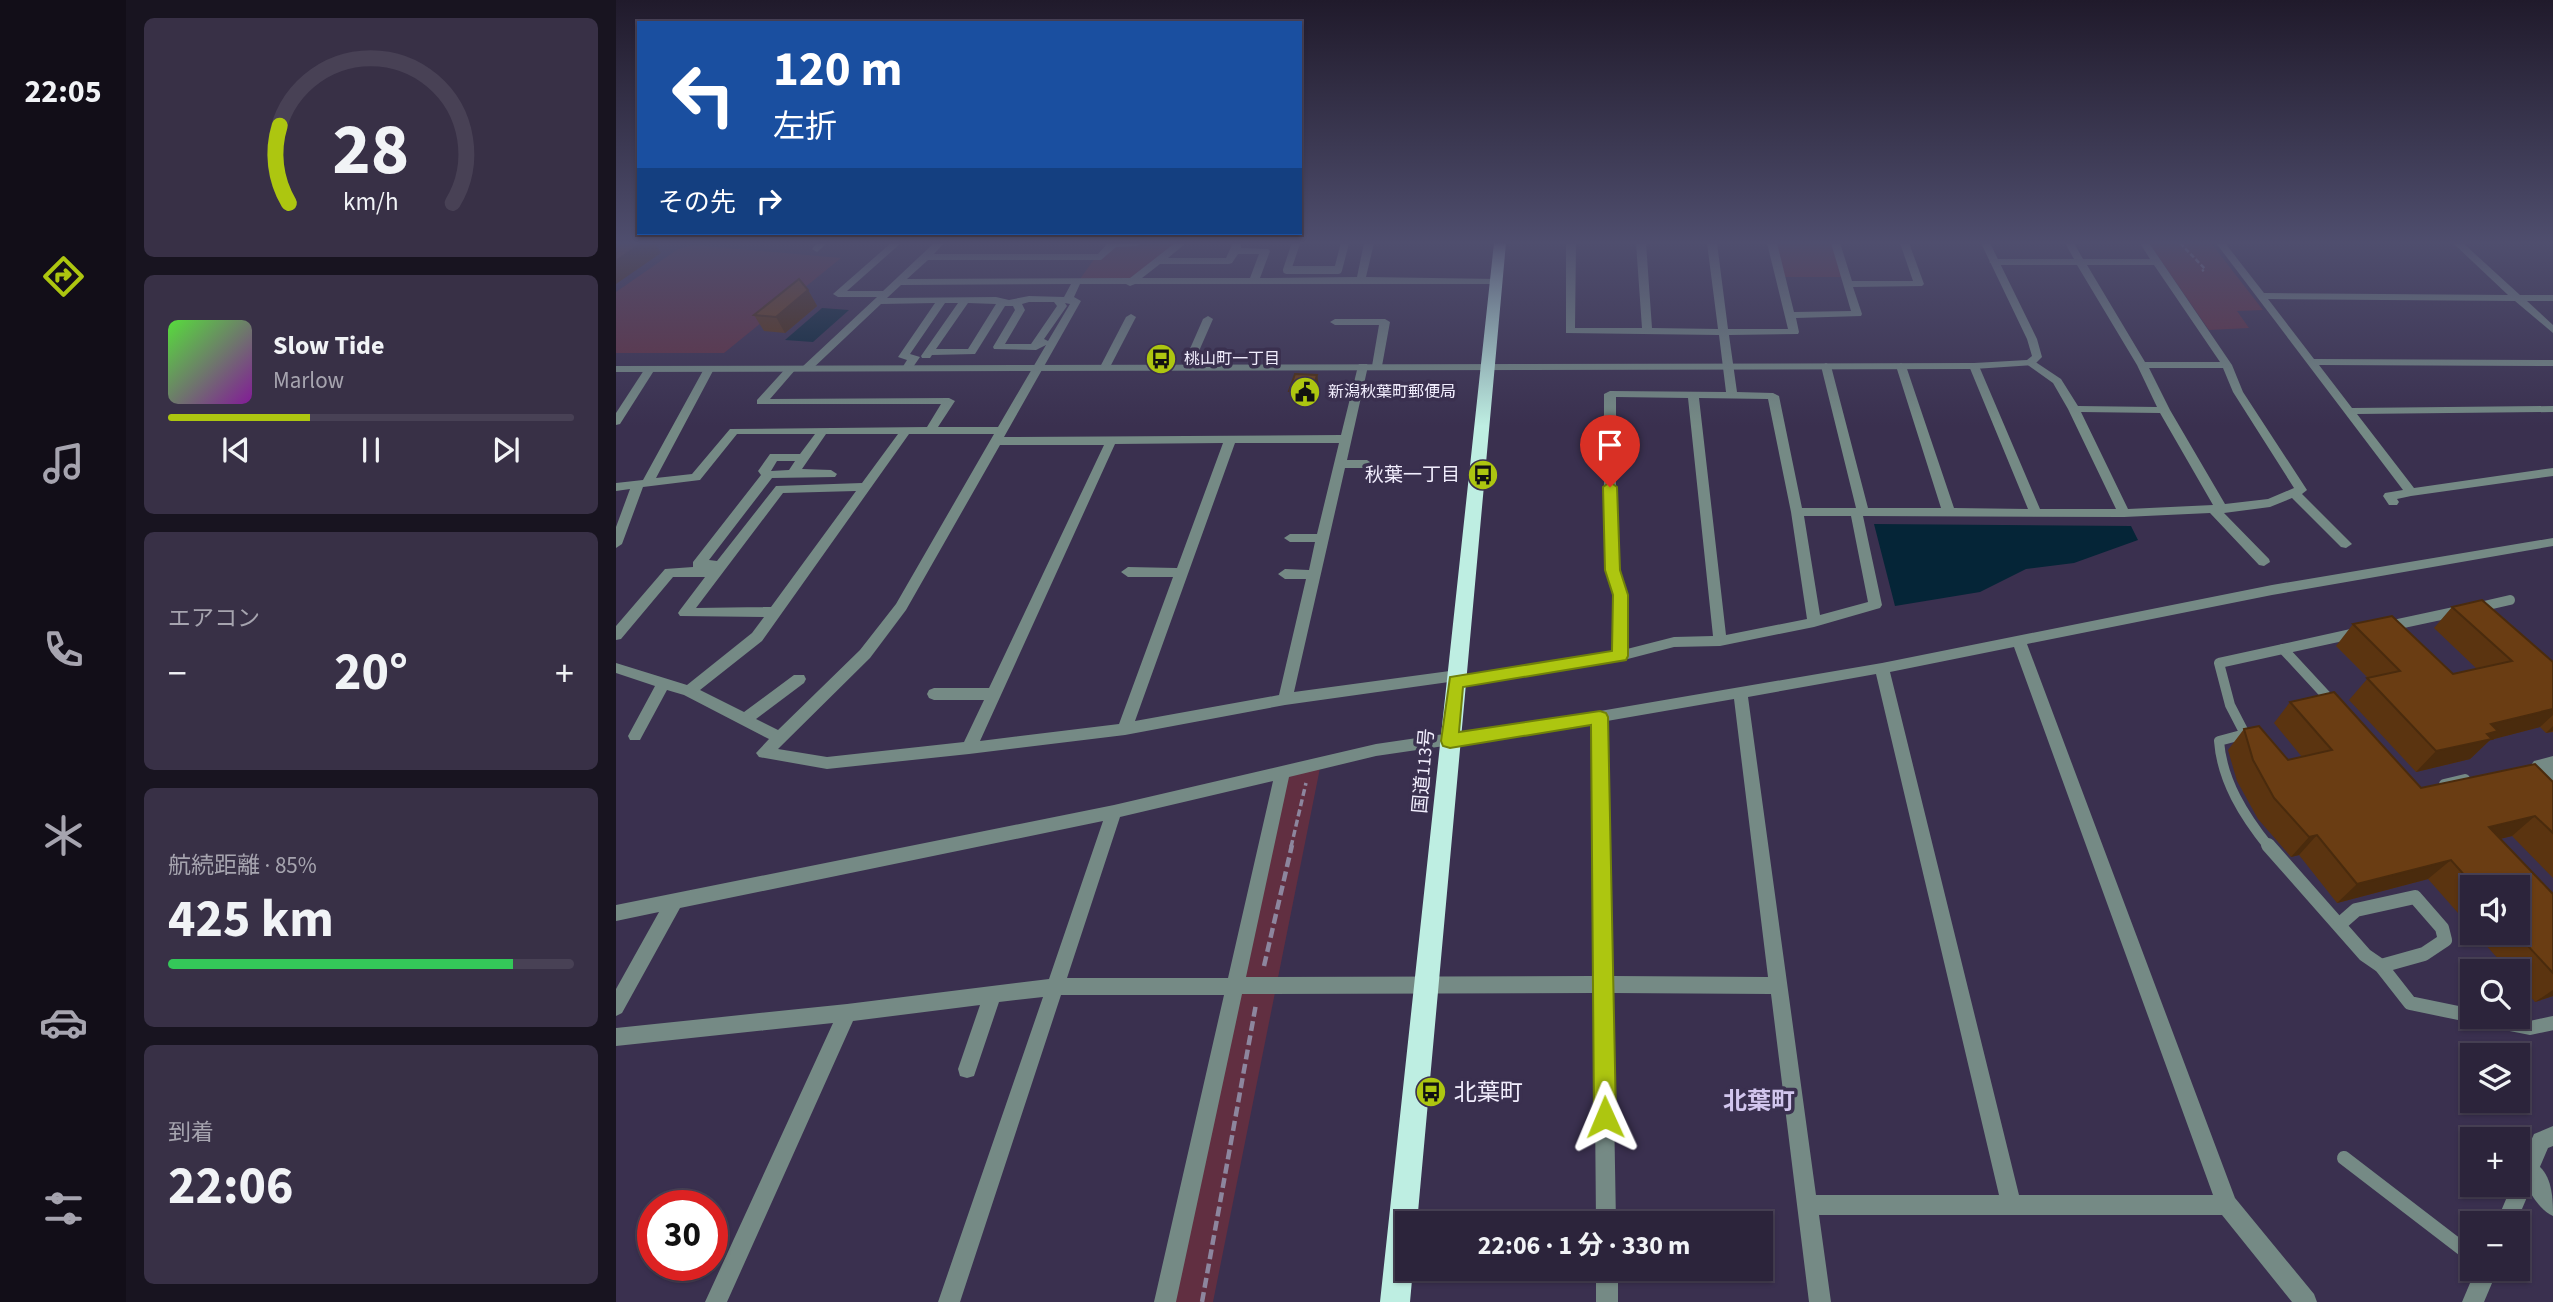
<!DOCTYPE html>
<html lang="ja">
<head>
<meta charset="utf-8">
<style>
  :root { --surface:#2c243b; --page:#383046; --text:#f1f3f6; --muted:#a6a4af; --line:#484155; --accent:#adc610 }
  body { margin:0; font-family:"Source Sans 3","Noto Sans JP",sans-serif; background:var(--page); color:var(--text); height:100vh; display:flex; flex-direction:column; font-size:26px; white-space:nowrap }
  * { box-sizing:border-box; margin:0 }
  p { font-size:23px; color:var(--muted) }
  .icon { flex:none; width:38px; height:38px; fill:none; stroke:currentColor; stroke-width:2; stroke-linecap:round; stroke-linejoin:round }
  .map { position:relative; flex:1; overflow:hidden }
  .details { display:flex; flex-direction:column; gap:18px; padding:18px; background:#181420; width:490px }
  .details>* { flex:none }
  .top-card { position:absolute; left:21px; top:21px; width:665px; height:214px; border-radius:0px; box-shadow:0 2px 5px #0004,0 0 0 2px var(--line); background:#1a4fa0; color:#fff; overflow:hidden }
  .tools { position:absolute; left:1844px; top:875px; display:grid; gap:14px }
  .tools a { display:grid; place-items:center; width:70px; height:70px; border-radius:0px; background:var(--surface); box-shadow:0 2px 5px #0004,0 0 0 2px var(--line); font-size:35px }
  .speed { position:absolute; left:21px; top:1190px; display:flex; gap:14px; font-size:35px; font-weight:700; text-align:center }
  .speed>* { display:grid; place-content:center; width:91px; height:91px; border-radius:50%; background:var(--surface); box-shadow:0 2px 5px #0004,0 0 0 2px var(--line); line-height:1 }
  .speed .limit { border:10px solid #d22; background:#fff; color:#111 }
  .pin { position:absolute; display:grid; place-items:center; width:60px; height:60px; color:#fff; margin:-72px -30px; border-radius:50% 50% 50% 0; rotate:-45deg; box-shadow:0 0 7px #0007 }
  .pin .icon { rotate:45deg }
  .me { position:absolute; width:77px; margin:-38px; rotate:359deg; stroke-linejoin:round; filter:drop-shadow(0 0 5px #0008) }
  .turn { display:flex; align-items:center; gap:24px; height:147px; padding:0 21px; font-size:32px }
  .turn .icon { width:91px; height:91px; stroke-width:2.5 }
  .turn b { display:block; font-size:49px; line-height:60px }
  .then { display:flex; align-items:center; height:66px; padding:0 21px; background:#0003; gap:14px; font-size:26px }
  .big { font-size:52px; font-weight:700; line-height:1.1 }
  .details .card { flex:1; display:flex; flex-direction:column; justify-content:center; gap:10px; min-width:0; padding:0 24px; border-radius:10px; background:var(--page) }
  .details .dial { align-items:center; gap:0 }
  .dial svg { height:182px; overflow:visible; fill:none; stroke:var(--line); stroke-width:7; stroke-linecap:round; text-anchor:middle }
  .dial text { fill:var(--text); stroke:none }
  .song { display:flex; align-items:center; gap:21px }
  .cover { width:84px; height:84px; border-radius:10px; background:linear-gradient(135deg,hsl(110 70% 55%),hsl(290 70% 35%)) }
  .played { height:7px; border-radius:4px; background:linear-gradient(90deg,var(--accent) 35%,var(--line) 35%) }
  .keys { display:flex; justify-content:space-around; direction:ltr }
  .heat { display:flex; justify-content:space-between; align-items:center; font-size:38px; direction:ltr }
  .charge { height:10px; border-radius:5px; background:linear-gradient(90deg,#34c759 85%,var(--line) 0) }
  .trip { position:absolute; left:779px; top:1211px; width:378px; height:70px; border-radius:0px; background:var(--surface); box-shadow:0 2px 5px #0004,0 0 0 2px var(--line); font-weight:700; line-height:70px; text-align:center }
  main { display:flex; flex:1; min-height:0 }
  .dock { display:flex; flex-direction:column; width:126px; justify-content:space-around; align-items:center; background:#120e18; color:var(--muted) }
  .dock .icon { width:49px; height:49px }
  .dock .active { color:var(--accent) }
  .dock b { font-size:32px; color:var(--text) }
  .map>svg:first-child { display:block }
</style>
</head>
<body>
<main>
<nav class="dock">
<b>22:05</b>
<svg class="icon active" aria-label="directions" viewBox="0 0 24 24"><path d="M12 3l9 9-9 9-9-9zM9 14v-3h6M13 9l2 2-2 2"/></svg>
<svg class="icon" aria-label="music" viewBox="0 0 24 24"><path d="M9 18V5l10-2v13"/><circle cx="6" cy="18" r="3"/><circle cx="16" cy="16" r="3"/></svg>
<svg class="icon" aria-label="phone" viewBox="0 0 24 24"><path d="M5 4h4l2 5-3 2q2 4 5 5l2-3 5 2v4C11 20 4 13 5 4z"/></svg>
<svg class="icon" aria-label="climate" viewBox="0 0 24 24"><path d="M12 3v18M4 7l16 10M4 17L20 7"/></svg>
<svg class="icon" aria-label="car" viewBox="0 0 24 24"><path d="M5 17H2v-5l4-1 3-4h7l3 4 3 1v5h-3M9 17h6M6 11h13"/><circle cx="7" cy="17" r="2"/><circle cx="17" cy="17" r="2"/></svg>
<svg class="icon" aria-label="filters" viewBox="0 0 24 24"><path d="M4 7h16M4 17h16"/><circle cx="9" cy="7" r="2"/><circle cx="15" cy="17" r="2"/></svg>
</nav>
<section class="details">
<div class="card dial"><svg viewBox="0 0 100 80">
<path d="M14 69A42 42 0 1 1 86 69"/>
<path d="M14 69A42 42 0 0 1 10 35" stroke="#adc610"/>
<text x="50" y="56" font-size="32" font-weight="700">28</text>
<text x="50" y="72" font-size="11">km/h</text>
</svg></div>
<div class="card">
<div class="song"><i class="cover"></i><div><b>Slow Tide</b><p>Marlow</p></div></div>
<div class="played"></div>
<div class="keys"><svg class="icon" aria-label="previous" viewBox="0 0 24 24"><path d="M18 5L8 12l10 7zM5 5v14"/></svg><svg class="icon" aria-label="pause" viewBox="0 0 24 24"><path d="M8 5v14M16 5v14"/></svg><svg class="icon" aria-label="next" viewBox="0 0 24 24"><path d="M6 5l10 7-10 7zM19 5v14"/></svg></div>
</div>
<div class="card"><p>エアコン</p>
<div class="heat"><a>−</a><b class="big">20°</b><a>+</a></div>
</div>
<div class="card"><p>航続距離 · 85%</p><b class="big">425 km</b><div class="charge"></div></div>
<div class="card"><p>到着</p><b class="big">22:06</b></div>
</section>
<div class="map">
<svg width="1937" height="1302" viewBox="0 0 1937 1302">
  <rect width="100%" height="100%" fill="#3a304f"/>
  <g fill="#612f41">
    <polygon points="1156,243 1219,243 1230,277 1164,277"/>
    <polygon points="1533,243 1595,243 1647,310 1621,311 1633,328 1593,330"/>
    <polygon points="496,244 563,244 513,282 462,282 481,255"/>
    <polygon points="77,245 225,258 108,353 0,353 0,292 62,249"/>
    <polygon points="704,768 597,1302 549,1302 666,773"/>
  </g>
  <g fill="#052537">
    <polygon points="206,308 233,310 197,342 169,340"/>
    <polygon points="1258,524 1515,526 1522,540 1458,563 1410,569 1364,592 1279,606"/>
  </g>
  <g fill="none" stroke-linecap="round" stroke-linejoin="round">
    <polyline stroke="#8d869e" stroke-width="2.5" stroke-dasharray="5 2.5" stroke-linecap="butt" points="1564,243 1589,269 1586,271"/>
    <polyline stroke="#8d869e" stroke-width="3.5" stroke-dasharray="7 3.5" stroke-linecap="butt" points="675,847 690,783"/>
    <g stroke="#8d869e" stroke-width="4.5" stroke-dasharray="10 4.5" stroke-linecap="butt">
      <polyline points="648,966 676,845"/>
      <polyline points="586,1302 640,1004"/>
    </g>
    <polyline stroke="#758a85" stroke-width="8" points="680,243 671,270 722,270 729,243"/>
    <g stroke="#758a85" stroke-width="10">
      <polyline points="1859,608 1894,600"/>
      <polyline points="1773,626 1843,611"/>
      <polyline points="1667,649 1717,703"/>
      <polyline points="1828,784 1849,779"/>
      <path d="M1653,847C1628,816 1606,781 1603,741L1629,734L1614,705L1603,663L1740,633"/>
    </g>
    <g stroke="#758a85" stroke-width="14">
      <polyline points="1652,845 1749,955 1765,966 1794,1003 1857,1016"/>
      <polyline points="1724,924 1740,910 1799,897 1826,928 1829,940 1808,954 1765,966"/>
      <polyline points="1858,1017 1914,1028 1937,1023"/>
      <polyline points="1728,1158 1857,1257"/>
    </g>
    <g fill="#758a85" fill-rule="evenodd">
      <polygon points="201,243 211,243 201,252 196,249"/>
      <path d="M275,243H285L231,291H267L318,243H328L318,254H482L492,243H525L521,246L500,247L485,260H312L291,279L514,278L559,243H570L552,258H610L617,243H625V248L652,249L654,251L644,278L741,277L748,243H758L750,277L883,279V283L880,284H519L514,286L510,284H464L458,297L465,301L388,437L725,435L742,366L743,364H751L752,366L731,460H751L757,464L751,468H729L678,692L841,670L846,671L848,675L997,652L998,595L990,570L988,510V394L994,391L1110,392L1103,335L950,333V243H960L959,328H1026L1020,243H1030L1036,328L1102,329L1091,243H1101L1112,329H1172L1151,243H1161L1178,312L1235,311L1215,243H1224L1236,281H1297L1284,243H1293L1308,284L1306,286L1237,287L1246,314L1245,316L1180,318L1183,332L1182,334L1113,335L1121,392L1157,393L1163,396L1186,508H1240L1205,366L1210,363L1215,366L1252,508H1325L1280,366L1285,363L1290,366L1338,508L1412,509L1353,366L1358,363L1363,366L1424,509H1500L1452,409L1437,383L1409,363L1414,360L1418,361L1445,379L1462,406L1541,407L1521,365L1461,265H1378L1373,262L1378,259H1458L1449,243H1458L1467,259H1534L1524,243H1533L1616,365L1627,392L1691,490L1686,494L1736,544L1730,548L1725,547L1676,498L1654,507L1608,513L1653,559L1654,562L1648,566L1643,565L1594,513L1508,517L1247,516L1266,605L1264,608L1198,627L1104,646L1058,647L1004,661L840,687L835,686L833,682L669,705L509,735L353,754L211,769L143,757L140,753L153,739L68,695L51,690L24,740H14L12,736L39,686L0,673V663L71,685L136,633L148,617L64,616L62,613L64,610L89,577H57L5,639L0,640V626L49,569L77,567V562L145,475L142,471L154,454H184L199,434H121L84,480L27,487L6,544L0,548V527L14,489L0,491V483L27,480L89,367H97L98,369L40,478L76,474L114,429L311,427L325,404H141V400L171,367H179L180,369L154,399L333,398L339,401L322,427H382L430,345L420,350L378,349L377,347L399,310L397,306H389L359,354L316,355L314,358H306L305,356L342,303H329L294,354L304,357L295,370L291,371L286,368L291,360L282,357L319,303L265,304L194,371H186V367L261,297H222L217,294ZM622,254H643L634,278H526L544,264H613L616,263ZM1471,265H1538L1604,362H1529ZM455,284L448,297L413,296L393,300L380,297L271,298L285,285ZM413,302H438L441,306L415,344H389L409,310L406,304ZM352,303L380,304L352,349H320ZM449,303L454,304L432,341L428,339L451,306ZM1533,368H1607L1617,392L1678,488L1652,499L1609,504L1554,410ZM1000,397L1072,398L1097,636L1058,637L1011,649L1012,595L1004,570L1000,510ZM1083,398L1152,399L1175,512L1191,619L1110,635ZM1465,412L1544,413L1597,505L1512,509ZM210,434H282L246,483L160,486L101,561L93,560L156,478L219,477L221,474L215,470L186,469ZM293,434H378L280,604L244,650L162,730L140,719L188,683L190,679L188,675H178L128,712L84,690L146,641ZM607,443L561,568L512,567L505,572L512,577H557L503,724L364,741L499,444ZM619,443H723L701,534H674L668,538L674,542H699L693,570L669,569L662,574L669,579H690L663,695L519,721ZM384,445H488L373,688H318L313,690L311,694L313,698L318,700H368L348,742L211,757L162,749L254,658L290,610ZM161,461H179L173,470L155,471ZM240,491L155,607L80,608L167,493ZM1188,516H1235L1252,602L1204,615Z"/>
      <polygon points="1600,243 1609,243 1648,293 1892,295 1837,243 1847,243 1904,295 1937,295 1937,301 1911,301 1937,325 1937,333 1899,301 1652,299 1698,359 1937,360 1937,366 1703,365 1736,408 1937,406 1937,412 1741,414 1798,488 1937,468 1937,476 1795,496 1781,499 1783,502 1781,505 1773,505 1767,496 1769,493 1787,490"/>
      <polygon points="515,314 520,317 494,367 489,370 485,369 484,367 510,317"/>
      <polygon points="592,316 597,319 576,367 571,370 567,369 566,367 587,319"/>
      <polygon points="769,319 774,322 766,366 761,369 756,366 763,325 719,325 714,322 719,319"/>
      <polygon points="34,366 39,369 4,424 0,425 0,413 30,367"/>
      <path d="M1937,538V546L1656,595L1411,644L1619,1198L1698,1294L1701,1302H1676L1606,1215H1203L1215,1302H1193L1155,994L996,993L1000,1223H980L978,993L626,994L560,1302H538L608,995H445L344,1302H322L427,997L383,1002L358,1076L351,1078L344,1076L342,1069L364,1005L237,1021L111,1302H89L217,1023L0,1046V1028L231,1004L433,979L487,821L64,908L6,1013L0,1016V989L43,912L0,921V905L498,805L760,744L984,711L1266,663L1656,585ZM1398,647L1597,1195H1403L1274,672ZM1260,674L1383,1195H1200L1132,697ZM1118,699L1152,977L996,976L991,721ZM977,724L978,976L630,977L673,777L760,756ZM657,781L612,978H451L504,817Z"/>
      <polygon points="1937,756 1937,785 1932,784 1915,765 1918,761"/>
      <path d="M1913,1160C1936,1169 1937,1195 1937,1216C1922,1210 1909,1185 1903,1170L1906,1163Z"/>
      <rect x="980" y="1269" width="22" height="33"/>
    </g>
    <g fill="#758a85" fill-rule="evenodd">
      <polygon points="1365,243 1374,243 1421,339 1426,357 1418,365 1358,369 0,372 0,366 1358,363 1411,360 1416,356 1411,339"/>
      <polygon points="1937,1126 1937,1146 1932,1148 1900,1223 1880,1223 1896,1185 1902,1185 1902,1170 1918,1134"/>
      <polygon points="1860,1269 1882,1269 1868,1302 1846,1302"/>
    </g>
    <polygon fill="#beeee2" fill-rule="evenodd" points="878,243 890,243 801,1223 791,1223 791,1269 797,1269 794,1302 764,1302"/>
  </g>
  <g fill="#5b3410">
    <polygon points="192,290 201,306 169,333 148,331 138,315"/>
    <polygon points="703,385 698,402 676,401 673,391"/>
    <polygon points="1836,607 1937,662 1937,732 1930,733 1924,727 1874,740 1854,759 1800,772 1733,700 1752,678 1720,646 1737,624 1837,674 1861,669 1818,628"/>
    <polygon points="1674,702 1805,788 1937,782 1937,878 1896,836 1884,839 1937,894 1937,996 1919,1002 1902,982 1902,971 1893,971 1859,933 1902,933 1902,887 1857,887 1857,930 1812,879 1721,903 1683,855 1675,857 1642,819 1621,781 1612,750 1628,729 1672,760 1686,757 1658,723"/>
  </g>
  <g fill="#4a2b0d">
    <polygon points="26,243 39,243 45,253 0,284 0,261"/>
    <polygon points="192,290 201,306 169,333 160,317"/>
    <polygon points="701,375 703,385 698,402 696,391"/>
    <polygon points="1937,709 1937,715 1924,727 1874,740 1854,759 1800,772 1820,751 1875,724"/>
    <polygon points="1937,726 1937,731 1930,733"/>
    <polygon points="1919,816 1896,836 1851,847 1873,827"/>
    <polygon points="1701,835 1683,855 1675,857 1693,837"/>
    <polygon points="1835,860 1812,879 1721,903 1741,884"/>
    <polygon points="1937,990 1937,996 1919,1002"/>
  </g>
  <g fill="#6a3d13" stroke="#4a2b0d" stroke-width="2">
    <polygon points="0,243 26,243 0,261"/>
    <polygon points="183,279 192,290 160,317 138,315"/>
    <polygon points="679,374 701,375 696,391 673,391"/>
    <polygon points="1866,600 1937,662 1937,709 1875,724 1882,731 1871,734 1876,739 1820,751 1751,678 1784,671 1737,624 1776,616 1837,674 1896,661 1836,607"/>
    <polygon points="1718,692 1805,788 1919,764 1937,782 1937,833 1919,816 1873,827 1937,894 1937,973 1900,933 1902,933 1902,887 1859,887 1835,860 1741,884 1701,835 1693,837 1658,798 1637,760 1628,729 1643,726 1672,760 1716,750 1674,702"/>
  </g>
  <linearGradient id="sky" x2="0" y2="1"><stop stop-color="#201a2b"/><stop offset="0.57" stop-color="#4f4e6e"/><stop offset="1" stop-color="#4f4e6e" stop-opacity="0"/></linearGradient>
  <rect width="1937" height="426" fill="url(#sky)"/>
  <polygon fill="#adc610" stroke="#70810a" stroke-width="2" points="994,482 1001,487 1004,570 1012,595 1012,656 1010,660 847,687 843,732 984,711 990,713 992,717 1000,1117 996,1125 989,1128 981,1125 978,1117 975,725 834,748 827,746 825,741 834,677 996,651 997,595 989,570 987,487"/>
  <defs>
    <g id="bus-disc" transform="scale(1.575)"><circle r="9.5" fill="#adc610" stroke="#3a304f"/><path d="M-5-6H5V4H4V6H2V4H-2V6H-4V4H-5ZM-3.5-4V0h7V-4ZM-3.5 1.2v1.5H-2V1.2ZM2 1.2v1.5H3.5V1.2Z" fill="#111"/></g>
    <g id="civic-disc" transform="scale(1.575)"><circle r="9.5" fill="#adc610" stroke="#3a304f"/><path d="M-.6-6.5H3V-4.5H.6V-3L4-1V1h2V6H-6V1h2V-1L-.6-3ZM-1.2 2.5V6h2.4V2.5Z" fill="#111"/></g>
  </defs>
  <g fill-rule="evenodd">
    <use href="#bus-disc" x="545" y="359"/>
    <use href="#civic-disc" x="689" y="392"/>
    <use href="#bus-disc" x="867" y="475"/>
    <use href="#bus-disc" x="815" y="1092"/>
  </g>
  <g text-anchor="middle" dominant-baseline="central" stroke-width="7" stroke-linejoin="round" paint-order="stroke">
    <g font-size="16" fill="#f1edfd" stroke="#3a304f" text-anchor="start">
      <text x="568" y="359">桃山町一丁目</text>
      <text x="712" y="392">新潟秋葉町郵便局</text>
    </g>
    <g font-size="19" fill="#f1edfd" stroke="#3a304f" text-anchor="end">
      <text x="844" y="475">秋葉一丁目</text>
    </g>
    <g font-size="19" fill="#f1edfd" stroke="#3a304f">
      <text transform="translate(808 771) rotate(-85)">国道113号</text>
    </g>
    <g font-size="23" fill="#f1edfd" stroke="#3a304f" text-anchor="start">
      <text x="838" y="1092">北葉町</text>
    </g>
    <g font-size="24" font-weight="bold" fill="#d2c6ee" stroke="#3a304f">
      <text x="1143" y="1101">北葉町</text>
    </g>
  </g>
</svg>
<div class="tools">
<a><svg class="icon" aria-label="sound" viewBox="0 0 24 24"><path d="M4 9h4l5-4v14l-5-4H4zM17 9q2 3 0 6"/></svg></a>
<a><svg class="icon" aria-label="search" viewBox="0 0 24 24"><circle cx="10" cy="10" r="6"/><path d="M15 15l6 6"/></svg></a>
<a><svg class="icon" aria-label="layers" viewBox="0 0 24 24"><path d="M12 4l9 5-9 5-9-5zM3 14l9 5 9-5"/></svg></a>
<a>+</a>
<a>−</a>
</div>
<div class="speed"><div class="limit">30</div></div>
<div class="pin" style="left:994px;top:487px;background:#d93025"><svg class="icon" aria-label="arrive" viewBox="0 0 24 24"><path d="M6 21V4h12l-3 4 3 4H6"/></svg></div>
<svg class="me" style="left:989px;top:1117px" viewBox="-20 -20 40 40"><path d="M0-17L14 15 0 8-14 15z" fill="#adc610" stroke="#fff" stroke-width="4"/></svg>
<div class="trip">22:06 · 1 分 · 330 m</div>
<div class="top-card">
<div class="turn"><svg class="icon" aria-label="left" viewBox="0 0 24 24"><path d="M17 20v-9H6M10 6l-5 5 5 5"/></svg><div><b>120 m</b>左折</div></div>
<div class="then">その先<svg class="icon" aria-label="right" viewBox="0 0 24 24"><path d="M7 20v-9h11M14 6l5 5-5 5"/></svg></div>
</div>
</div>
</main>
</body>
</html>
